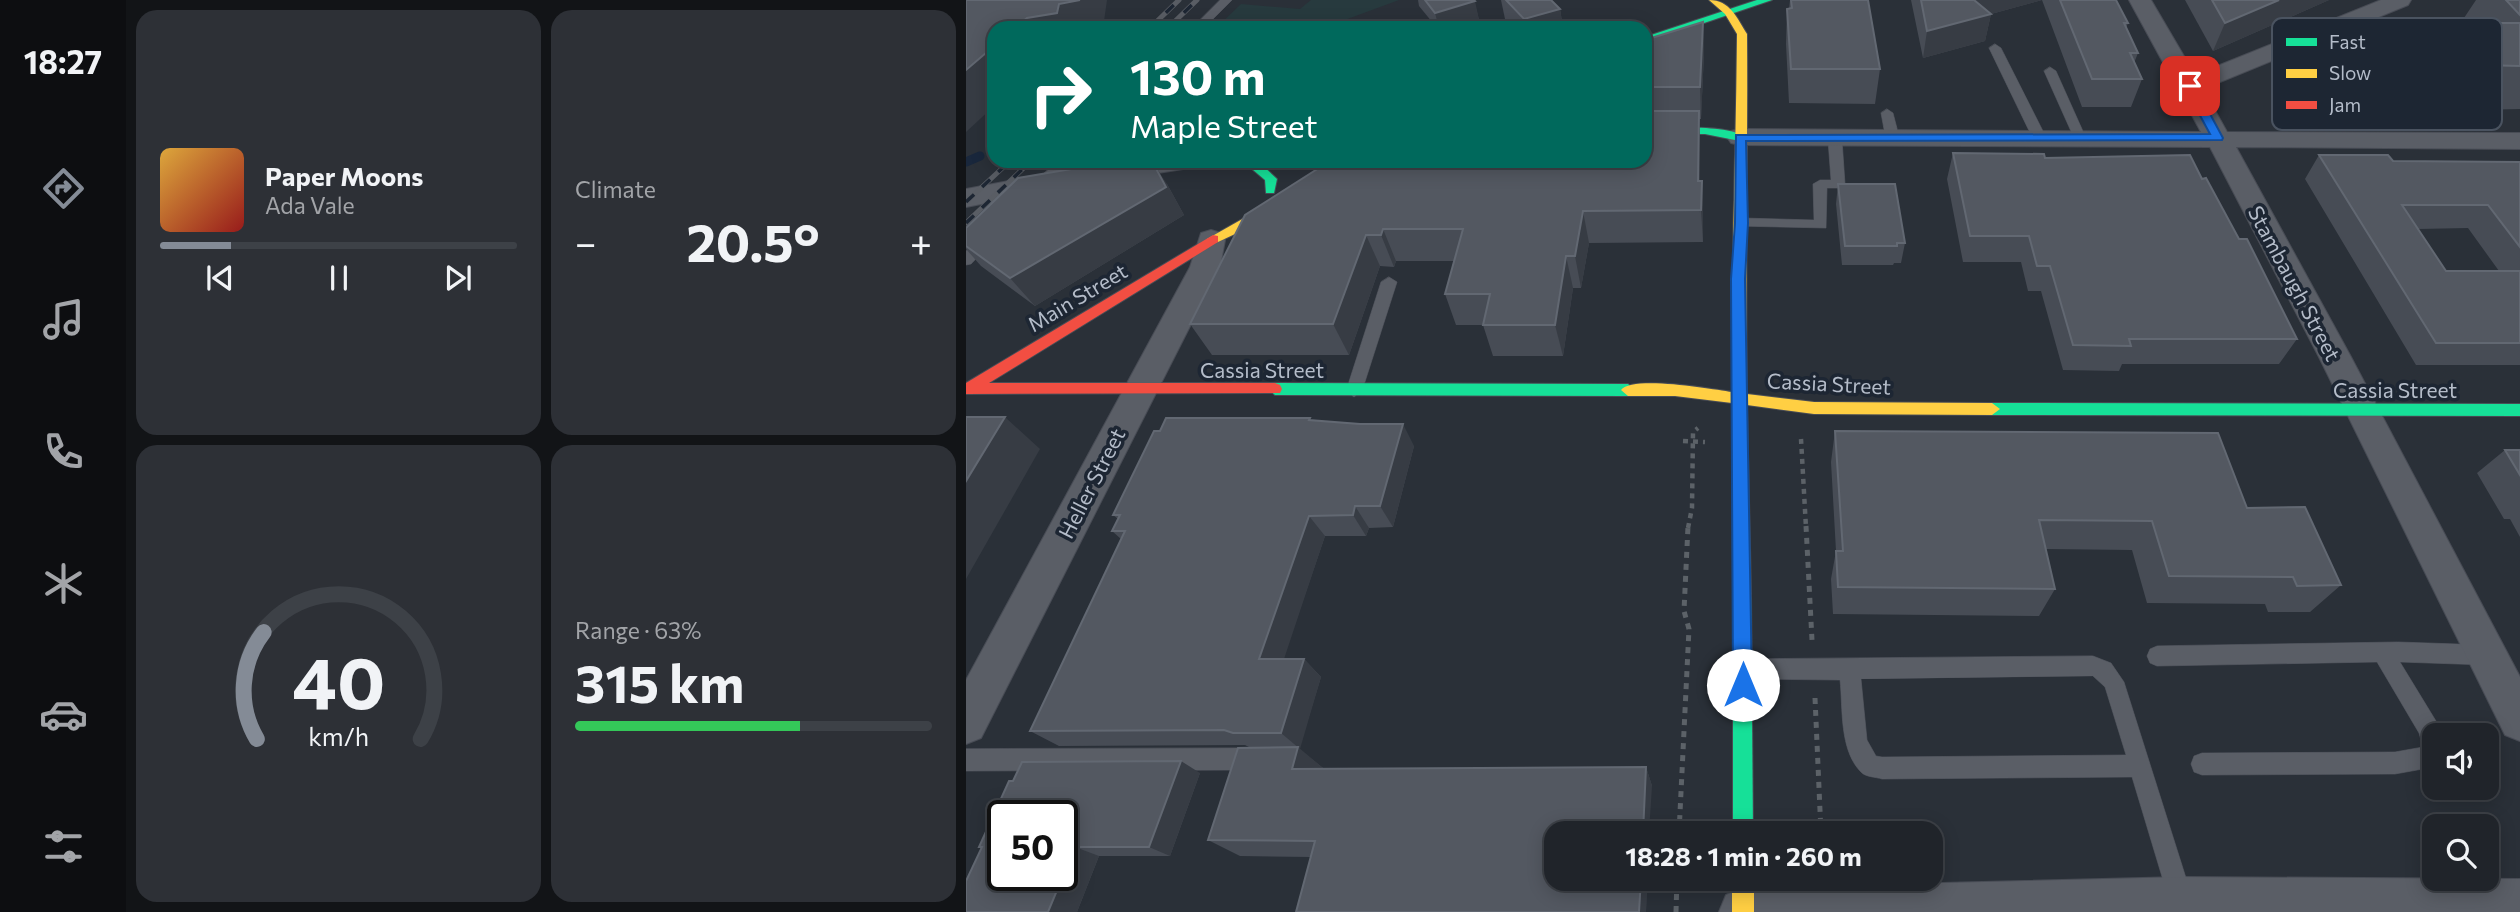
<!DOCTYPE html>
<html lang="en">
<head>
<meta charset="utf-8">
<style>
  :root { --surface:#20242a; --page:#2d3036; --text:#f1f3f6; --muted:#a2a4a8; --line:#3d4147; --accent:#848b96 }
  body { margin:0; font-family:Commissioner,sans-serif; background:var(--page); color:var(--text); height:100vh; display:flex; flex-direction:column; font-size:26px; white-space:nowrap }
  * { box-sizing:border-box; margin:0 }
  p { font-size:23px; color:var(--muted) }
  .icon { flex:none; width:38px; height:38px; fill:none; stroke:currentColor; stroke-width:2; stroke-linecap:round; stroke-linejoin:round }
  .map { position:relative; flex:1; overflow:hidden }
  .side { display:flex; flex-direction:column; gap:10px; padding:10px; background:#121417; width:840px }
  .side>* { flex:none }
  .banner { position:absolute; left:21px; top:21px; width:665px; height:147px; border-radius:21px; box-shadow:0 4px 18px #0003,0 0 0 2px var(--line); background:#00695c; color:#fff; overflow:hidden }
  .fabs { position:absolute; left:1456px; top:723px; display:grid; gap:14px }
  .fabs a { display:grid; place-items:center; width:77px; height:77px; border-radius:14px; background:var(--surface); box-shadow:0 4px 18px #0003,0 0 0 2px var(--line); font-size:35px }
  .speed { position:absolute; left:21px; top:800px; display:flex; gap:14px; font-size:35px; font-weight:700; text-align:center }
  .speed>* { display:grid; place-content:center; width:91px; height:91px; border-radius:50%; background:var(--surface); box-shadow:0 4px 18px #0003,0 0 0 2px var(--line); line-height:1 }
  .speed .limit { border:4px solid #111; border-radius:10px; background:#fff; color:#111 }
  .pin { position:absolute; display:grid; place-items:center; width:60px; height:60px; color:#fff; margin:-30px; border-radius:14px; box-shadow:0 4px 10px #0006 }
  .me { position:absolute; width:77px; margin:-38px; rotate:0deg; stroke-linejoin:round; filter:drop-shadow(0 0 5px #0008) }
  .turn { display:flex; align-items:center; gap:24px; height:147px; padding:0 28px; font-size:32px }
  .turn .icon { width:91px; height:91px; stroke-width:2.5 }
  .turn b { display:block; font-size:49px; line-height:60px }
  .big { font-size:52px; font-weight:700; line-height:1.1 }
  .side .widget { flex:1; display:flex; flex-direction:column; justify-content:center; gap:10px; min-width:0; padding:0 24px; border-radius:21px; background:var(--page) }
  .side .dial { align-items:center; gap:0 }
  .dial svg { height:182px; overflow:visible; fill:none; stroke:var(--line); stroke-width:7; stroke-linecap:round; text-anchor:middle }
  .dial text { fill:var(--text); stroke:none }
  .song { display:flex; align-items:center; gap:21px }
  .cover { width:84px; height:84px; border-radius:10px; background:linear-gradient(135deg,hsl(40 70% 55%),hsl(0 70% 35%)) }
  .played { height:7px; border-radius:4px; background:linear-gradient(90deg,var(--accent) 20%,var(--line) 20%) }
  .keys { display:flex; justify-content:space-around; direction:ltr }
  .heat { display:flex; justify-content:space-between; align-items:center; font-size:38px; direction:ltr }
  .charge { height:10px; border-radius:5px; background:linear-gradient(90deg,#34c759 63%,var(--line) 0) }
  .side .tiles { flex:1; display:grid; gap:10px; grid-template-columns:repeat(2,1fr) }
  .trip { position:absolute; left:578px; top:821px; width:399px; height:70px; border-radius:21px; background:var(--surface); box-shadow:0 4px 18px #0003,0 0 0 2px var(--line); font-weight:700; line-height:70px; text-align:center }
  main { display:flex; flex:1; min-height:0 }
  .tabs { display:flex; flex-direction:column; width:126px; justify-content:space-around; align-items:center; background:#0d0e11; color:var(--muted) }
  .tabs .icon { width:49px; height:49px }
  .tabs .on { color:var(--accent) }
  .tabs b { font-size:32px; color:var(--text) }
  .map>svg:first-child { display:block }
</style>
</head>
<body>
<main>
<nav class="tabs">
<b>18:27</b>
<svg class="icon on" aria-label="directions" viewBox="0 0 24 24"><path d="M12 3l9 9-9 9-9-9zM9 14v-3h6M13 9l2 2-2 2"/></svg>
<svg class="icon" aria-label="music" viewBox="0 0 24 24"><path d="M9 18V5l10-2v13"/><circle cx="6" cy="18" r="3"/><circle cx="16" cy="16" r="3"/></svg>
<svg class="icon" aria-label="phone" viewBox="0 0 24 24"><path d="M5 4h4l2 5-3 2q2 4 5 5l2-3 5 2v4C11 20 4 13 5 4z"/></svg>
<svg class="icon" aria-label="climate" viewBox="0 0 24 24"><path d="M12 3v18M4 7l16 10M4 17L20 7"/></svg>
<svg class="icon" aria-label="car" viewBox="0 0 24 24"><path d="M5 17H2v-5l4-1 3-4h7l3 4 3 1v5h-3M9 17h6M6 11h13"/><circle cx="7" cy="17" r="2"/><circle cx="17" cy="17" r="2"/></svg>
<svg class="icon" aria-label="filters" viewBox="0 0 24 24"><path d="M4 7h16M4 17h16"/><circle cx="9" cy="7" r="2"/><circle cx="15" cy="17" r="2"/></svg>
</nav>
<section class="side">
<div class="tiles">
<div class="widget">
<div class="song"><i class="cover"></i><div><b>Paper Moons</b><p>Ada Vale</p></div></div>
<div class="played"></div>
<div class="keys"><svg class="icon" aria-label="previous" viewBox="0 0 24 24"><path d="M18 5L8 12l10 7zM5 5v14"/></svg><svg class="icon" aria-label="pause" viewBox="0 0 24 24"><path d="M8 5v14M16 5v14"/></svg><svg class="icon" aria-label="next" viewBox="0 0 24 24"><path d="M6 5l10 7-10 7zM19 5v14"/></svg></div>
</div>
<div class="widget"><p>Climate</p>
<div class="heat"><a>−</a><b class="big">20.5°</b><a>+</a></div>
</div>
<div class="widget dial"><svg viewBox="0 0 100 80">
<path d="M14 69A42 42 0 1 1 86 69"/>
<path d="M14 69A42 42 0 0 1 17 22" stroke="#848b96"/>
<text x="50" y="56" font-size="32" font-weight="700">40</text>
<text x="50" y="72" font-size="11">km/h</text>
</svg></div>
<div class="widget"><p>Range · 63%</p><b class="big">315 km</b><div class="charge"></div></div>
</div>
</section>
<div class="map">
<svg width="1554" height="912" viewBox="0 0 1554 912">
  <rect width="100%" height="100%" fill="#2a3038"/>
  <polygon fill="#273a3e" points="345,0 433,0 357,28 250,28 275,4 334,9"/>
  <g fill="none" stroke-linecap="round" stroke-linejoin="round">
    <polyline stroke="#19273c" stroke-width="9" points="0,162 14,156"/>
    <g stroke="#484c55" stroke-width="1">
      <g id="lane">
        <polygon points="254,0 266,0 238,28 226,28"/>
        <polygon points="1029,44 1035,48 1081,139 1079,142 1074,143 1067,139 1023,48"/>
        <polygon points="1084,67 1090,71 1120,138 1119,141 1109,141 1108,138 1078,71"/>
        <polygon points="921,109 927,113 934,140 927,144 920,140 915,113"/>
        <polygon points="869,136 876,140 879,184 872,188 861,188 860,228 771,226 771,220 776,218 848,220 847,184 854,180 865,180 862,140"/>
        <polygon points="92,161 107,161 76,190 66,190 66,184"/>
        <polygon points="20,235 25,237 27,240 25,243 5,264 0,265 0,251 15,237"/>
        <polygon points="423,277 431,282 396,391 388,397 380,391 415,282"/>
        <polygon points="1432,642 1521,645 1528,648 1531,655 1528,662 1521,665 1434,662 1470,721 1475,735 1468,735 1468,767 1429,774 1236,775 1228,772 1225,764 1228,756 1236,753 1429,752 1457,747 1453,733 1411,662 1191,666 1184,663 1181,656 1184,649 1191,646"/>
        <path d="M1127,656L1145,663L1158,682L1227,900L1223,908L1215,912L1207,908L1203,900L1166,777L916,779C910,777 899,777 895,772C873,750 877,708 874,680L777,679L770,676L767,669L770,662L777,659ZM1127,676L1139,687L1160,755L916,757L910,756L901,740L895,679Z"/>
        <polygon points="279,748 287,751 290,759 287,767 279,770 0,771 0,749"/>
      </g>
    </g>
    <g stroke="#484c55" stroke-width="2">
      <g id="street">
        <polygon points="1163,0 1185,0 1229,75 1415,0 1445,0 1442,5 1237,89 1261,132 1554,133 1554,149 1270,147 1385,357 1554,677 1554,741 1539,735 1353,357 1244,147 774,145 765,143 761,137 765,131 774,129 1235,132"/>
        <polygon points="164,161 230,161 226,167 217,169 141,181 131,179 128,173 131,167"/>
        <polygon points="86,173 96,176 100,182 96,188 0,207 0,189"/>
        <polygon points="245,230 255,233 259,240 254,267 15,738 0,744 0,680 224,267 235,233"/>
        <polygon points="1216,877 1554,879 1554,912 753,912 760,895 777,888"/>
      </g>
    </g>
    <g stroke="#484c55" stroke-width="2">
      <g id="fast">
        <polygon points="791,0 806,0 679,43 679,37"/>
        <path d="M679,128C703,128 761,124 780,137L774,141L739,134H679Z"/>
        <polygon points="269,161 294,163 311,179 308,193 300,193 299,180 286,169"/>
        <polygon points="309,383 662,384 669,390 662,396 309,395 302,389"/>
        <polygon points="1026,403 1554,404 1554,416 1026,415 1018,409"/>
        <polygon points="776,586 782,588 785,594 787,833 767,833 767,594 770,588"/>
      </g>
    </g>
    <g stroke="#484c55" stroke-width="2">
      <g id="slow">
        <path d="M743,0C764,0 771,18 781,34C782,154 779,274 781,394L848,402L1026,403L1034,409L1026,415L848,414L781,405L785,594L782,600L776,602L770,600L767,594L766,403L709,396H662L655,390C666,375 746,389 766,392C765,272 770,153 771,34L759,14Z"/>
        <polygon points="379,161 394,161 286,226 252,242 247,243 241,239"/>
        <rect x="766" y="878" width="22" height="34"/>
      </g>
    </g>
    <g stroke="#484c55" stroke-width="2">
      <polygon id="jam" points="247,235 252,236 252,242 23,383 309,383 314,385 316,389 314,393 0,394 0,383"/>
    </g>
    <g stroke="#5c6268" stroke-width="4.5" stroke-dasharray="5 5" stroke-linecap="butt">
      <polyline points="835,439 840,528"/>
      <polyline points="717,441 739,442"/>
      <polyline points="722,528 726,508 727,432 732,428"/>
    </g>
    <g stroke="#5c6268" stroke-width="5" stroke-dasharray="6 6" stroke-linecap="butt">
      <polyline points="840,526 846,640"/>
      <polyline points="849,698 855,833"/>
      <polyline points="713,833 723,629 718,611 722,526"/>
      <polyline points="710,912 711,878"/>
    </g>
    <use href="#lane" fill="#5a5e66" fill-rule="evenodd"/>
    <use href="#street" fill="#5a5e66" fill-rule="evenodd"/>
    <use href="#fast" fill="#16e098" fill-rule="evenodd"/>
    <use href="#slow" fill="#ffcf43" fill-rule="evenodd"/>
    <use href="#jam" fill="#f24e42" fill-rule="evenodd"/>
    <g stroke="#595d64" stroke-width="5">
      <g id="rail">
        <polyline points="184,28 213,0"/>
        <polyline points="202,28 231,0"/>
        <polyline points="0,202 44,161"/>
        <polyline points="0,223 65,161"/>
      </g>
    </g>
    <use href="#rail" stroke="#1d2633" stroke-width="3.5" stroke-dasharray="11" stroke-linecap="butt"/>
  </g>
  <g fill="#474c55" fill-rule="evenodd">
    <polygon points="452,0 508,0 513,20 488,28 471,28 453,6"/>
    <polygon points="535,0 585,0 594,9 597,28 547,28 539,19"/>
    <polygon points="824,0 902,0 914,69 909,104 823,103 820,44 821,9 823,9"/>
    <polygon points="945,0 1150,0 1162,23 1160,28 1172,53 1168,63 1176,79 1165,107 1116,107 1076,0 1025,14 1019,41 957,58"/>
    <polygon points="1219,0 1363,0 1247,51"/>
    <polygon points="1510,0 1554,0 1554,109 1511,110 1337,105 1361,61 1498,23 1496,21"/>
    <polygon points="737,22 738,53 735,119 733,119 734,181 736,181 737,213 737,242 623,243 615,288 607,288 597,356 527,356 517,325 490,325 479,294 488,261 430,261 428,267 414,266 383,355 246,355 224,324 279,215 679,161 679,40"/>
    <polygon points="987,153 1079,158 1236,179 1331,339 1313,364 1156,364 1153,371 1097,370 1075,291 1062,291 1055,262 997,262 981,179"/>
    <path d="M1353,155L1427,161L1554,162V365H1450L1339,179ZM1502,228L1533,271H1480L1452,229Z"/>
    <polygon points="201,184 218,215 69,306 15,266 0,249 0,228"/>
    <polygon points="872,184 939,243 935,263 928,263 927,265 876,265 870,204"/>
    <polygon points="346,421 448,446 427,527 403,528 400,536 359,536 317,659 338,659 355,677 333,749 357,768 357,769 680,767 686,786 590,878 681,878 680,912 330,912 345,857 274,856 242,840 285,748 279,745 93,746 64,731 155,539 146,531 152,519 147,515"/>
    <polygon points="869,431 1281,508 1375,585 1344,612 1302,612 1299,604 1181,603 1166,550 1080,549 1089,589 1073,616 867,614 865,579 870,551 865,462"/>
    <polygon points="1539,450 1554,450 1554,537 1544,519 1538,519 1511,473"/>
    <polygon points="234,773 204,856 133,856 111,912 0,912 15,848 13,847"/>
  </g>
  <g fill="#373c44">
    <polygon points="114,0 141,0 137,28 49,28 61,18 93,4"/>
    <polygon points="1001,0 1076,0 1025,14 1019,41 957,58 961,31"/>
    <polygon points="1313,0 1363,0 1247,51 1259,23"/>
    <polygon points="509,1 513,20 488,28 473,28 469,13"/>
    <polygon points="594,9 597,28 560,28 558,19"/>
    <polygon points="737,22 738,53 735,119 734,87"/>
    <polygon points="28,46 28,106 0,132 0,70"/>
    <polygon points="733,111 734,143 734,213 732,181"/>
    <polygon points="186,161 201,184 218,215 69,306 44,278"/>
    <polygon points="736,181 737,213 737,242 735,210"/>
    <polygon points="617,211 623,243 615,288 609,256"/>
    <polygon points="417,229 430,261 428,267 415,235"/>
    <polygon points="400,235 414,266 383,355 367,324"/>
    <polygon points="600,256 607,288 597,356 589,325"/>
    <polygon points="39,417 74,449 0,579 0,481"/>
    <polygon points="437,424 448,446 427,527 414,506"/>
    <polygon points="389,506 403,528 400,536 387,515"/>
    <polygon points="343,516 359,536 312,677 293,659"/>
    <polygon points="338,659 355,677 334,749 315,733"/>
    <polygon points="332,747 357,768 351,788 326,769"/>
    <polygon points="215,761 234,773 204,856 183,847"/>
    <polygon points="680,767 686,786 683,833 677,833"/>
    <polygon points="109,847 133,856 111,912 82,912"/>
    <polygon points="675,878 681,878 680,912 673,912"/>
  </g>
  <g fill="#535861" stroke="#626872" stroke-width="2" fill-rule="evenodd">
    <polygon points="0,0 114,0 93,4 91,13 61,18 49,28 28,28 28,46 0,70"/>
    <polygon points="459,0 508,0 509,1 469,13"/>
    <polygon points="540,0 585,0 594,9 558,19"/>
    <polygon points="825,0 902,0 914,69 825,69 821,9 826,8"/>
    <polygon points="955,0 1008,0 1025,14 961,31"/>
    <polygon points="1094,0 1150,0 1162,23 1158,23 1172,53 1164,53 1176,79 1126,79"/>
    <polygon points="1246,0 1313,0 1259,23"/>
    <polygon points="1540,0 1554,0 1554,15"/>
    <polygon points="737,22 734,87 679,87 679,40"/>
    <polygon points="1424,23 1554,23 1554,66 1361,61"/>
    <polygon points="679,111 733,111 732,181 736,181 735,210 617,211 609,256 600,256 589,325 517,325 524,294 479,294 497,229 417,229 415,235 400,235 367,324 224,324 279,215 364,161 679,161"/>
    <polygon points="987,153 1078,154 1079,158 1224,155 1236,179 1240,178 1273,239 1281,239 1331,339 1163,339 1165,346 1107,345 1084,266 1071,266 1063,236 1004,236"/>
    <polygon points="1353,155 1422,155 1427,161 1554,162 1554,247 1522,205 1436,205 1480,271 1554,271 1554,343 1470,343"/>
    <polygon points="153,161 186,161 200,187 44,278 0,246 0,228 52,178"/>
    <polygon points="872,184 929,184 939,243 931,243 931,246 879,246"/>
    <polygon points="0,417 39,417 0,481"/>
    <polygon points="200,418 344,418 343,420 394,424 437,424 414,506 389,506 387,515 343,516 293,659 338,659 315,733 267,733 258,730 64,731 159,531 146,531 154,515 147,515 188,431 194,431"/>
    <polygon points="869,431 1252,433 1281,508 1339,507 1375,585 1331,586 1327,577 1203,576 1186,521 1073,520 1089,589 872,587 870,551 877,551"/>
    <polygon points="1539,450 1554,450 1554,475"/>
    <polygon points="332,747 326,769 680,767 677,833 590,833 590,878 675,878 673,912 330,912 349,841 242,840 272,748"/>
    <path d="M215,761L183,847H109L82,912H0V881L16,847H13L43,781H47L56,762ZM37,816H96V875H37Z"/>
  </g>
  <polygon fill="#1a73e8" stroke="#114b97" stroke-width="2" points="1224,82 1229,86 1257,138 1256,140 780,141 782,223 779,279 786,685 784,692 777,694 770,692 767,685 765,279 769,223 770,135 1244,134 1218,86"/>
  <g text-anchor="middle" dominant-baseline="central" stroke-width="7" stroke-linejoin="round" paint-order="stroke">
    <g font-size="21" fill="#b4bcc9" stroke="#1d2633">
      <text transform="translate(1329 283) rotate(62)">Stambaugh Street</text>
      <text transform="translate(111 297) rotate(-31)">Main Street</text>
      <text x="296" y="369">Cassia Street</text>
      <text transform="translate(863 383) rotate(3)">Cassia Street</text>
      <text x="1429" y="389">Cassia Street</text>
      <text transform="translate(125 483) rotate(-63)">Heller Street</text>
    </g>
  </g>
  <rect x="1306" y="18" width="230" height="112" rx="10" fill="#1d2633" stroke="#4a5360" stroke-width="2"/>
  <rect x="1320" y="38" width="31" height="8" fill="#16e098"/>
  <rect x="1320" y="69" width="31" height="9" fill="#ffcf43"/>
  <rect x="1320" y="101" width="31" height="8" fill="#f24e42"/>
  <g font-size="19" fill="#b4bcc9">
    <text x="1363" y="49">Fast</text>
    <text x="1363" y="80">Slow</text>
    <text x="1363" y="112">Jam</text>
  </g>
</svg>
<div class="fabs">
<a><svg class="icon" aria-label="sound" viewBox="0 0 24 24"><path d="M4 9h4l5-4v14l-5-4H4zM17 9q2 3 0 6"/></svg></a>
<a><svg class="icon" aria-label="search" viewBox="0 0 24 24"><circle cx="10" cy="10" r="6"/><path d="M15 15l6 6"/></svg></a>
</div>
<div class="speed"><div class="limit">50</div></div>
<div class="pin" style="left:1224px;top:86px;background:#d93025"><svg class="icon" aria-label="arrive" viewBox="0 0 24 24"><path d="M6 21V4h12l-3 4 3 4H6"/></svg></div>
<svg class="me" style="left:777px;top:685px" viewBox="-20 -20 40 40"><circle r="19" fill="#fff"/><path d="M0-13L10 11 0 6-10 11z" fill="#1a73e8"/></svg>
<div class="trip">18:28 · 1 min · 260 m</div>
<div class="banner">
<div class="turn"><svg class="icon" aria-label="right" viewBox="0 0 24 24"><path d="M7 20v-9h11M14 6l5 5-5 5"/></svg><div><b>130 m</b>Maple Street</div></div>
</div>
</div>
</main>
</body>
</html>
